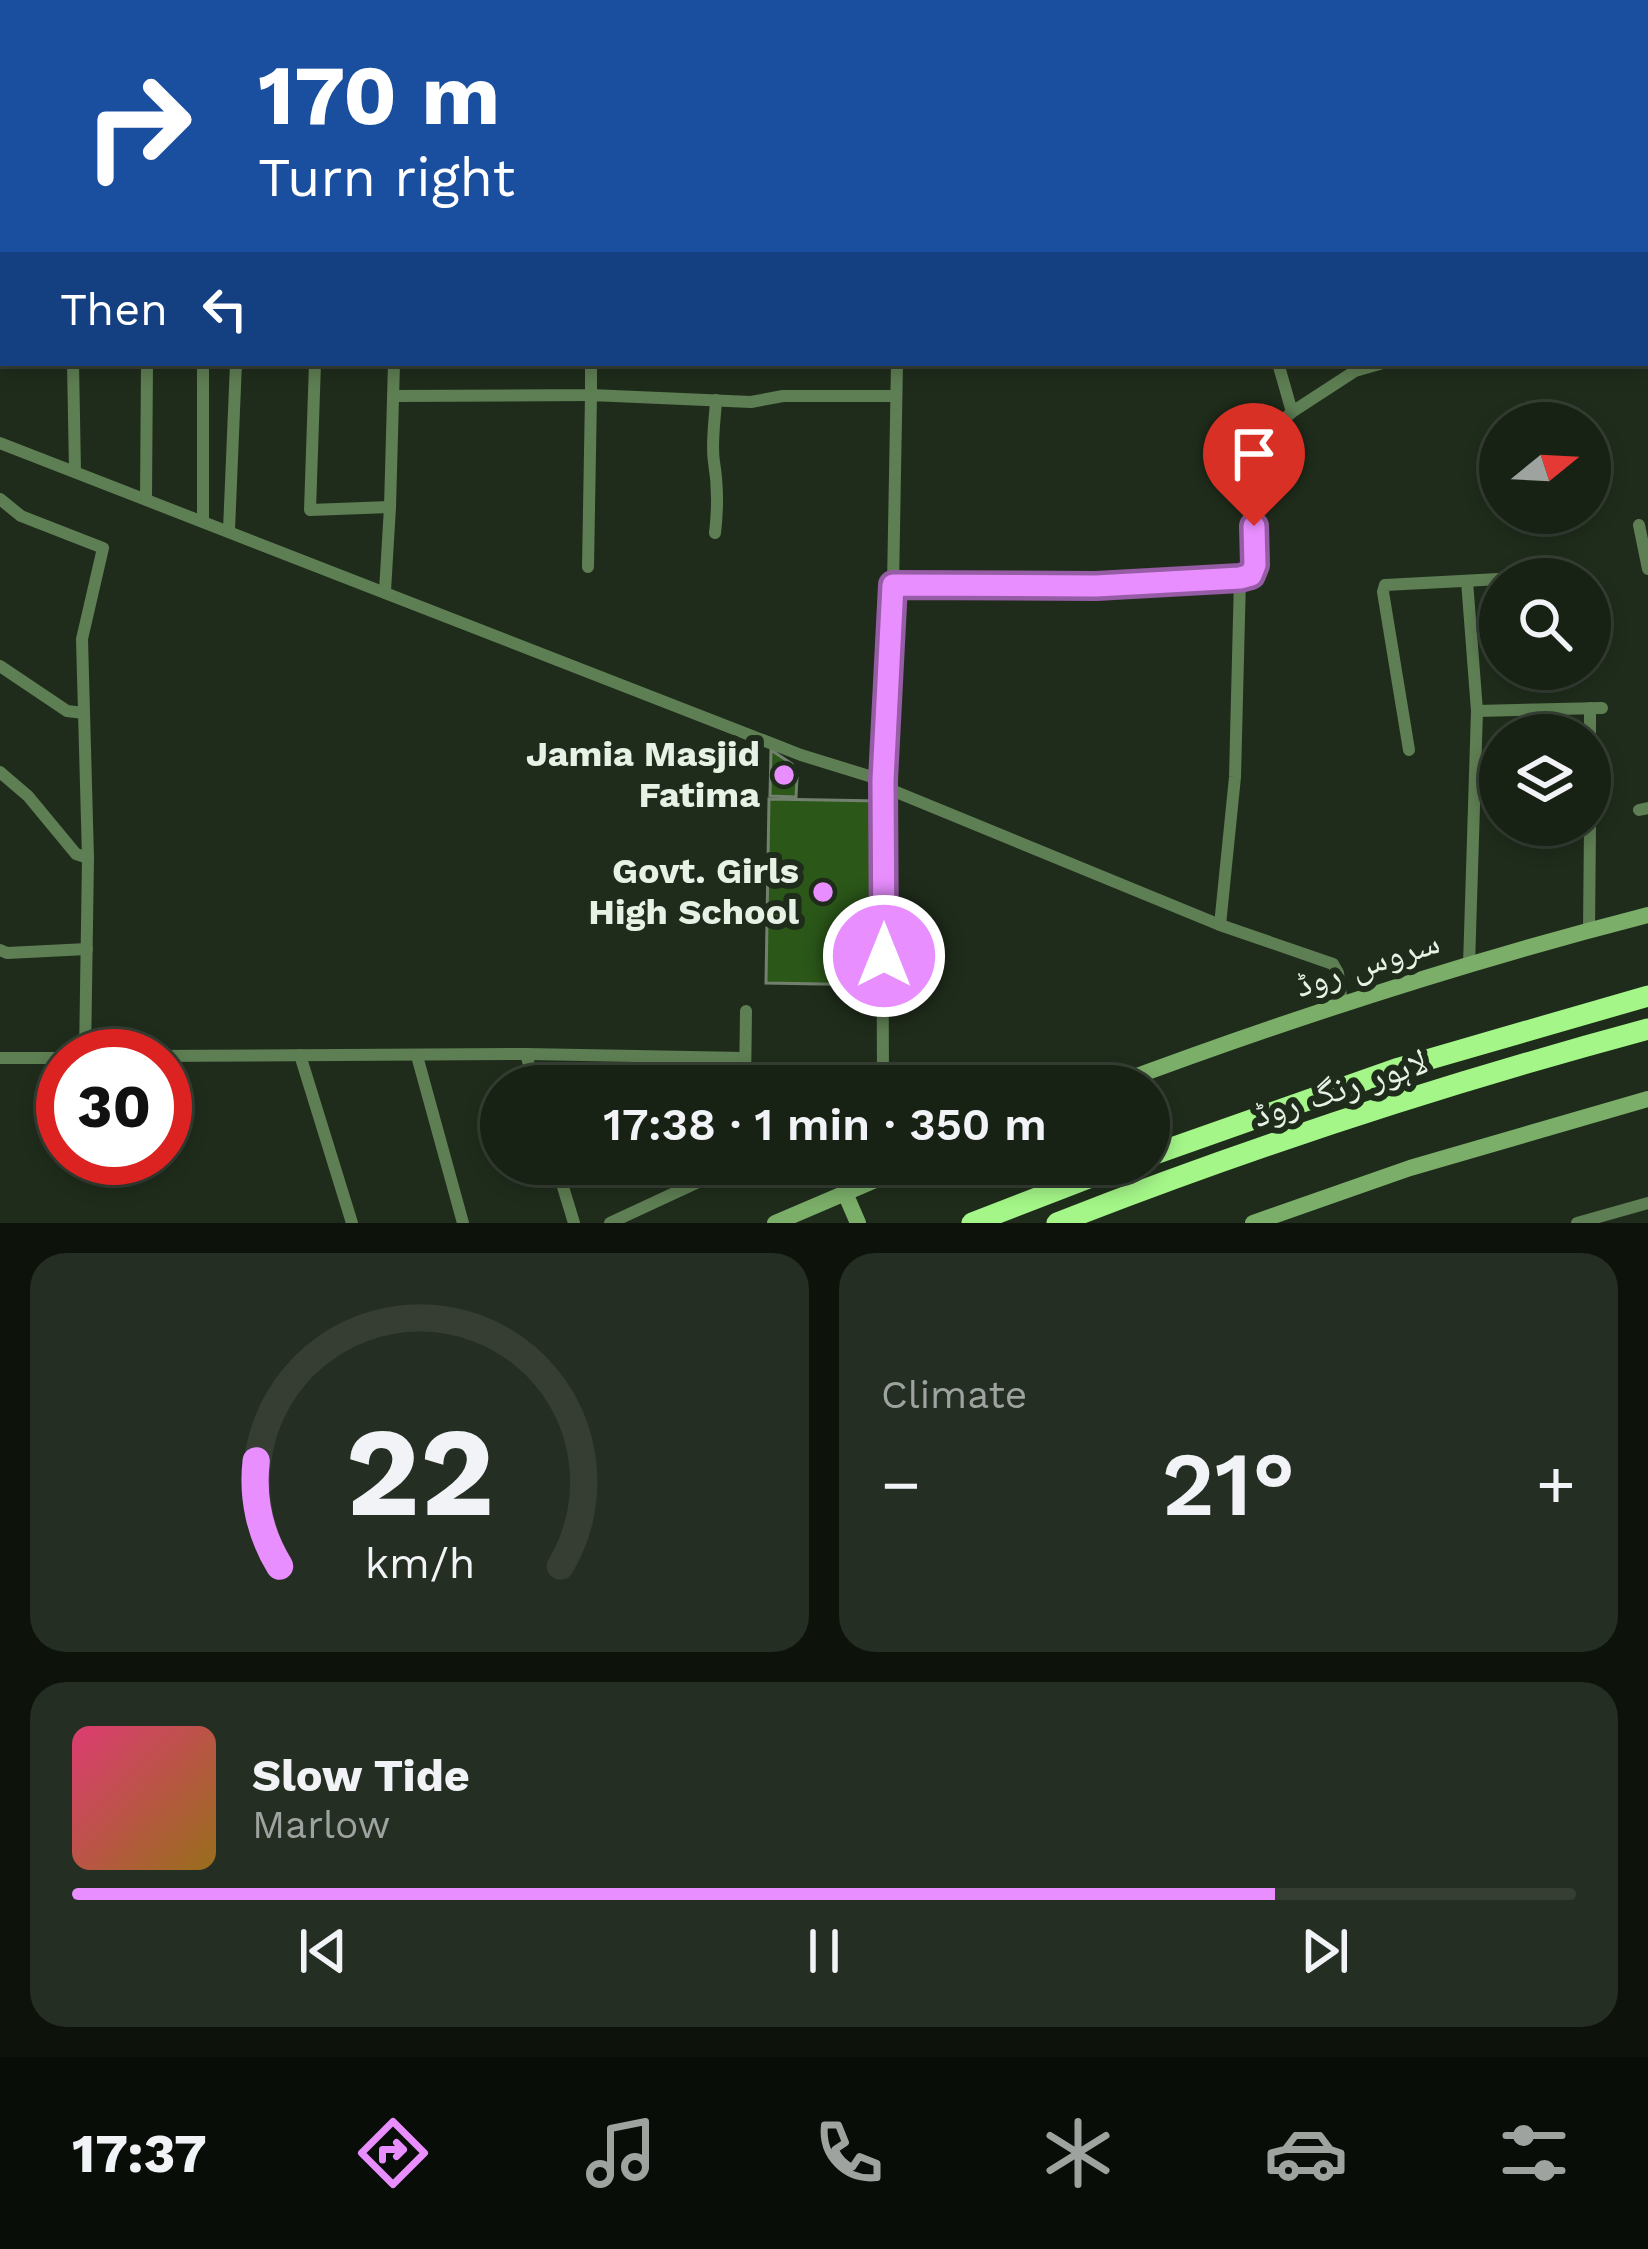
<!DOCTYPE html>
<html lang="en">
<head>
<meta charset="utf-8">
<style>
  :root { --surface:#172114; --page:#242e22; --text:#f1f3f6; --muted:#9ea3a0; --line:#363e34; --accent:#e98eff }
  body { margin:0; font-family:"Work Sans","Noto Naskh Arabic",sans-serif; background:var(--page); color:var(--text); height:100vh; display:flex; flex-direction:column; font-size:45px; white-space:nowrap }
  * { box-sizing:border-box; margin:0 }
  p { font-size:39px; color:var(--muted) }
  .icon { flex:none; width:66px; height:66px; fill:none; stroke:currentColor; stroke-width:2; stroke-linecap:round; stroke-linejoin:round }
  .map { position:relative; height:1223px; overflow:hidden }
  .sheet { display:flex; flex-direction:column; gap:30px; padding:30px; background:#0d120b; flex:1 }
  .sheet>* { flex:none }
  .banner { position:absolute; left:0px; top:0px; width:1650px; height:366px; box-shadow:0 6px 18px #0003,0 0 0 3px var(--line); background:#1a4fa0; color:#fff; overflow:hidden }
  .needle { width:78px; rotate:72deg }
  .fabs { position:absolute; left:1479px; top:402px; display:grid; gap:24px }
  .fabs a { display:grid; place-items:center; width:132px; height:132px; border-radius:50%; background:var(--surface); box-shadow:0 6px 18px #0003,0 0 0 3px var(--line); font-size:60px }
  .speed { position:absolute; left:36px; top:1029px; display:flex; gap:24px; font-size:60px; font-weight:700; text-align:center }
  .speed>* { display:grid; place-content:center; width:156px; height:156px; border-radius:50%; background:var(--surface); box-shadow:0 6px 18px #0003,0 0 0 3px var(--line); line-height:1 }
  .speed .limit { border:18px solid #d22; background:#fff; color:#111 }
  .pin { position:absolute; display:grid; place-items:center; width:102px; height:102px; color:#fff; margin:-123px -51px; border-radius:50% 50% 50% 0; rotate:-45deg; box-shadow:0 0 12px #0007 }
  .pin .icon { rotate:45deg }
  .me { position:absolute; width:132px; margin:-66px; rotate:0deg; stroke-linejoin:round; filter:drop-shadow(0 0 9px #0008) }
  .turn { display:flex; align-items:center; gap:42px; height:252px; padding:0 60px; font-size:54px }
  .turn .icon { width:156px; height:156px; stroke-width:2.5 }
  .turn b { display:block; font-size:84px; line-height:102px }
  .then { display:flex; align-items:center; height:114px; padding:0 60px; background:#0003; gap:24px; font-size:45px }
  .big { font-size:90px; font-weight:600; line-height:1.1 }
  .sheet .card { flex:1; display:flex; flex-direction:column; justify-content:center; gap:18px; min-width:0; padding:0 42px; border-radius:36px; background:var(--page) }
  .sheet .dial { align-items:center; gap:0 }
  .dial svg { height:312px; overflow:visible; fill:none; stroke:var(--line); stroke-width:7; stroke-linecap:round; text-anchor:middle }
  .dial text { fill:var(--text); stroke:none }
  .song { display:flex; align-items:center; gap:36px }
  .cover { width:144px; height:144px; border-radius:18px; background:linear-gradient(135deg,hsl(340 70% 55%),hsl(40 70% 35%)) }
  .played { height:12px; border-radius:6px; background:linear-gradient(90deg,var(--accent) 80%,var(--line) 80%) }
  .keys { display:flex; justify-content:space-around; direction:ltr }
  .heat { display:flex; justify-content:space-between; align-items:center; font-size:66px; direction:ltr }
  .sheet .tiles { flex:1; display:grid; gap:30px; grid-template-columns:1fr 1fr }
  .card:last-child { grid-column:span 2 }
  .trip { position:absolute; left:480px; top:1065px; width:690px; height:120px; border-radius:60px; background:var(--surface); box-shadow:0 6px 18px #0003,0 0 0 3px var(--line); font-weight:600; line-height:120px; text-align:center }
  .tab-bar { display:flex; height:192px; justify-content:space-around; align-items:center; background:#090d08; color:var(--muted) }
  .tab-bar .icon { width:84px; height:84px }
  .tab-bar .selected { color:var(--accent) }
  .tab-bar b { font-size:54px; color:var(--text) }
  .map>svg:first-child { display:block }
</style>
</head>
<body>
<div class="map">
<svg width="1648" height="1223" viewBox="0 0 1648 1223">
  <rect width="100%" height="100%" fill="#1f2c1b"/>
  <g fill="#2b5719" stroke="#72816d" stroke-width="3">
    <polygon points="771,750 792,764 797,778 796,797 770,796"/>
    <polygon points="769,799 879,801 876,985 766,983"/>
  </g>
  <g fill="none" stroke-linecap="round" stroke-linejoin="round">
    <g stroke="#5e7e53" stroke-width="12">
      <polyline points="182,0 182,3"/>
      <polyline points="246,0 246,3"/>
      <polyline points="901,0 901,3"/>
      <polyline points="1199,0 1199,3"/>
      <polyline points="1307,0 1307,3"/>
      <polyline points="1647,107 1648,107"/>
      <polyline points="0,162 3,162"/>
      <polyline points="1647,233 1648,232"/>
      <polyline points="0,257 3,257"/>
      <polyline points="1647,319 1648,319"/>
      <polyline points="73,363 75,471"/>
      <polyline points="203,363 203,520"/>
      <polyline points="315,363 310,510 390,507 385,591"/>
      <polyline points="1278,363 1292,412"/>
      <polyline points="393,396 591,395 591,363"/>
      <polyline points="0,443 801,755 882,780"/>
      <polyline points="146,498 147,363"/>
      <polyline points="0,499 21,516 103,548 82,639 88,858 85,1056"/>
      <polyline points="390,507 394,363"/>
      <polyline points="1639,525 1648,569"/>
      <polyline points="229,530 236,363"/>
      <path d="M715,533C718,508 718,486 714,462C711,443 715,420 716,400"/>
      <polyline points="588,567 591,395 751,402 783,396 896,396"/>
      <polyline points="1240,578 1235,777 1220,925 1333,964 1338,973 1342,1004"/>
      <polyline points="1467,581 1477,711 1469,965"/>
      <polyline points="893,585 1096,586 1240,578 1251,575 1255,565 1253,448 1292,412 1355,371 1383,363"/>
      <polyline points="0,666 67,711 84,713"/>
      <polyline points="1477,711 1602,708"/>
      <polyline points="1590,735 1590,708"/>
      <polyline points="1409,750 1383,592 1385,585 1557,576"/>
      <polyline points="0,772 28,796 76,854 88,858"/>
      <polyline points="884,787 1220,925"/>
      <polyline points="1639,810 1648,808"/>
      <polyline points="1589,930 1590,825"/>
      <polyline points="0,950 7,953 87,949"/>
      <polyline points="526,1054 535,1086"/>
      <polyline points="300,1055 352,1223"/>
      <polyline points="148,1056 526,1054 745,1058"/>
      <polyline points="417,1056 463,1223"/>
      <polyline points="0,1058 63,1058"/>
      <polyline points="745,1086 746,1011"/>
      <polyline points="883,1086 882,780 893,585 897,363"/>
      <polyline points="556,1164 574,1223"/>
      <polyline points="557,1166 726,1168"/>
      <polyline points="610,1223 737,1164"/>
      <polyline points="1577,1223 1648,1203"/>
    </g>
    <g stroke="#7bae69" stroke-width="16">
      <path d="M1110,1086C1286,1020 1465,962 1648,915"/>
      <polyline points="845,1193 858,1223"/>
      <polyline points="775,1223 913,1164"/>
      <polyline points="1253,1223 1410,1168 1648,1099"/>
    </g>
    <g stroke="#a4f688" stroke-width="21">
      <polyline points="1149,1156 1399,1068 1648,996"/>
      <polyline points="972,1223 1125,1164"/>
      <path d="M1057,1223C1250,1147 1448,1083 1648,1029"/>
    </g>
  </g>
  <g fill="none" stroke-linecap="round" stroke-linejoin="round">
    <g stroke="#975ca6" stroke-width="30">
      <polyline id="route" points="884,956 883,780 893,585 1096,586 1240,578 1251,575 1255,565 1254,526"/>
    </g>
    <use href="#route" stroke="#e98eff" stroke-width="21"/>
  </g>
  <g fill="#e98eff" stroke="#1f2c1b" stroke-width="4.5">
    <circle cx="784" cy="775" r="12"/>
    <circle cx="823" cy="892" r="12"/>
  </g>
  <g text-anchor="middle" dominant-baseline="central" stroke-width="12" stroke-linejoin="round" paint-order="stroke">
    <g font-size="36" font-weight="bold" fill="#e8f1e5" stroke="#1f2c1b" text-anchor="end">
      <text x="760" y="754">Jamia Masjid<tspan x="760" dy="41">Fatima</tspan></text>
      <text x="799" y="871">Govt. Girls<tspan x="799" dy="41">High School</tspan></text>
    </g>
    <g font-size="36" fill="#e8f1e5" stroke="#1f2c1b">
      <text transform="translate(1367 963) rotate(-18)">سروس روڈ</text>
      <text transform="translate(1340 1088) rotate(-18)">لاہور رنگ روڈ</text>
    </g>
  </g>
</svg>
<div class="fabs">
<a><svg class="needle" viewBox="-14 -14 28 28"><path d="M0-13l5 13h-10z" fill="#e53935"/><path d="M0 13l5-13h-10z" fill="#9ea3a0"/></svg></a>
<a><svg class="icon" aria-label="search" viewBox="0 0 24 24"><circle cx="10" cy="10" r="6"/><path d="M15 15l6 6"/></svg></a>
<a><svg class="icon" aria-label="layers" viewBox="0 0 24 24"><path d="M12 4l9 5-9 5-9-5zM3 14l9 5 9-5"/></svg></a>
</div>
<div class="speed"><div class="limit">30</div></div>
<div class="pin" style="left:1254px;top:526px;background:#d93025"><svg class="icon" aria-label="arrive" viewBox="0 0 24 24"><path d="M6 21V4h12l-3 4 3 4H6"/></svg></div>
<svg class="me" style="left:884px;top:956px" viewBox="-20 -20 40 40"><circle r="17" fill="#e98eff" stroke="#fff" stroke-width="3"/><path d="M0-11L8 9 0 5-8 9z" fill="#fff"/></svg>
<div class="trip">17:38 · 1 min · 350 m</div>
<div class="banner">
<div class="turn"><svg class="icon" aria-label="right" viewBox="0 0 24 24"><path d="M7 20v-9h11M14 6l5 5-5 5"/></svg><div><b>170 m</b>Turn right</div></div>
<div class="then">Then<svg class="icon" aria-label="left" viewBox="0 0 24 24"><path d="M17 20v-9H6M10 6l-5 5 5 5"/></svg></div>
</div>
</div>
<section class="sheet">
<div class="tiles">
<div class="card dial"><svg viewBox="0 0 100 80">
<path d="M14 69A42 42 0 1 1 86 69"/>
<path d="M14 69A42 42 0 0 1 8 42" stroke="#e98eff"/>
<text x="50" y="56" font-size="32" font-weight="700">22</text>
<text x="50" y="72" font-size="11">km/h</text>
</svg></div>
<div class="card"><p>Climate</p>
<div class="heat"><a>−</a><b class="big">21°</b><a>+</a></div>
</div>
<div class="card">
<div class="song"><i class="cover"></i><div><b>Slow Tide</b><p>Marlow</p></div></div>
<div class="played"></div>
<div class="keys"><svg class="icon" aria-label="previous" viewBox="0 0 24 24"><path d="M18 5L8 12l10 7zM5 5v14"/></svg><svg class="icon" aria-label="pause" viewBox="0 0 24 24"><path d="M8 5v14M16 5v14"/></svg><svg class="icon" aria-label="next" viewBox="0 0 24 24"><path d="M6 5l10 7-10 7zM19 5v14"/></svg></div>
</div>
</div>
</section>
<nav class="tab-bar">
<b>17:37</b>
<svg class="icon selected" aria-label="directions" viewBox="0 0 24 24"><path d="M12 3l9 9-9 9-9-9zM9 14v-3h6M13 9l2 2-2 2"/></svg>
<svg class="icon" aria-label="music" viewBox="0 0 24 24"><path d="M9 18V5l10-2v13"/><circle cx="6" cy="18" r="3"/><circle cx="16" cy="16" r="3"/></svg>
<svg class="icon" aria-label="phone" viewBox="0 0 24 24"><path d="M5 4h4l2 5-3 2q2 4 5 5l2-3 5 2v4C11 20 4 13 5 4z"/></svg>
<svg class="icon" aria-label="climate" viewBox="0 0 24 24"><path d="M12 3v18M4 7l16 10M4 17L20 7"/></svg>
<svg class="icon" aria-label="car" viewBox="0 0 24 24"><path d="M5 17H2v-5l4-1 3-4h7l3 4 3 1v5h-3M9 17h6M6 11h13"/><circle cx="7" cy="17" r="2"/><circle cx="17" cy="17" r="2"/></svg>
<svg class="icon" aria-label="filters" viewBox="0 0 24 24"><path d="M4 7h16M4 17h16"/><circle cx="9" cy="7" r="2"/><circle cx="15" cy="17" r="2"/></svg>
</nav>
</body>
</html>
